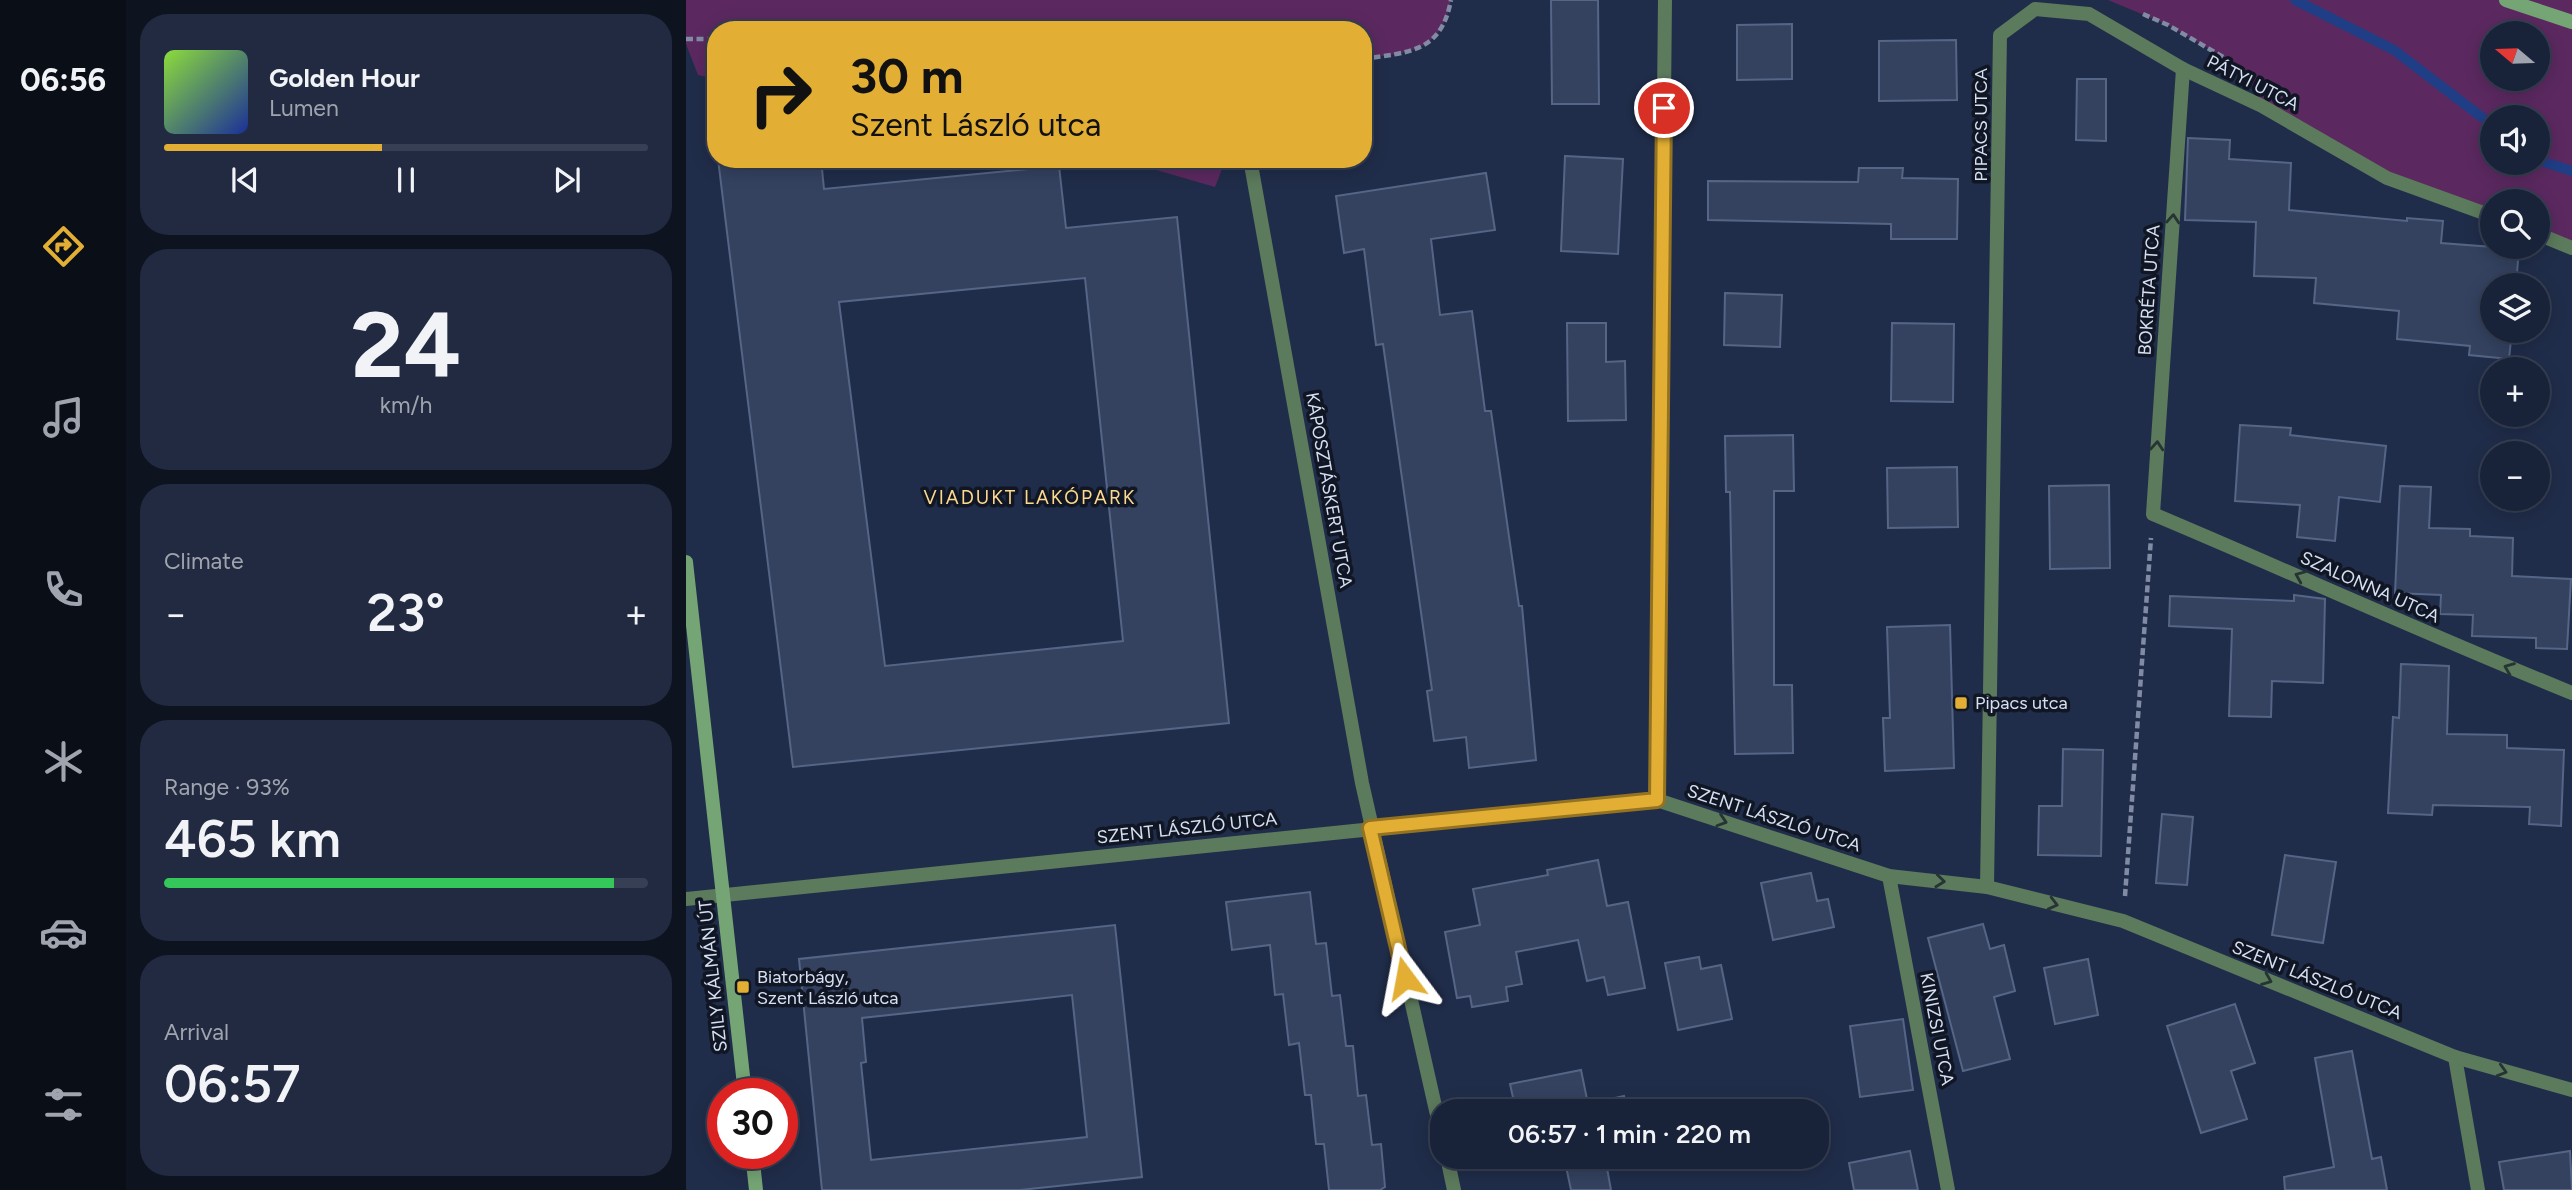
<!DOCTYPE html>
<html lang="en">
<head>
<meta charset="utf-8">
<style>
  :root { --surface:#182238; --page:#212a40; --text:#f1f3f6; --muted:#9fa4ae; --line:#363f53; --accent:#e2af34 }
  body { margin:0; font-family:Figtree,sans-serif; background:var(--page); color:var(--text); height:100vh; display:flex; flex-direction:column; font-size:26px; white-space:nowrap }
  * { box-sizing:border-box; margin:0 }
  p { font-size:23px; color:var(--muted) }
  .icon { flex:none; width:38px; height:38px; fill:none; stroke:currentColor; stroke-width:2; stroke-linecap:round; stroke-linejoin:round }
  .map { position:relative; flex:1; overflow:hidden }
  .sheet { display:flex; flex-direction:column; gap:14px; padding:14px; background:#0d131f; width:560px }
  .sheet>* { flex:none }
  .guide { position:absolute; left:21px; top:21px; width:665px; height:147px; border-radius:28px; box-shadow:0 4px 18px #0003,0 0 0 2px var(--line); background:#e2af34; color:#111; overflow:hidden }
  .needle { width:46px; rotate:289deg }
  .fabs { position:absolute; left:1794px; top:21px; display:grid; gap:14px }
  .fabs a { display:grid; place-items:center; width:70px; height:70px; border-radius:50%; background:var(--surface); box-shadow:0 4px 18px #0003,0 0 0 2px var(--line); font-size:35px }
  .speed { position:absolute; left:21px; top:1078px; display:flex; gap:14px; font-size:35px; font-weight:700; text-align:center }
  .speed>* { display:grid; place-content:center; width:91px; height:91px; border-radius:50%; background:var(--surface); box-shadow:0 4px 18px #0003,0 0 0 2px var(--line); line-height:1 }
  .speed .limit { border:10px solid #d22; background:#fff; color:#111 }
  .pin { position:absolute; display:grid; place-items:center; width:60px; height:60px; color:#fff; margin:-30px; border:4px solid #fff; border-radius:50%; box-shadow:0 2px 7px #0007 }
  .me { position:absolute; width:77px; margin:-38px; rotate:347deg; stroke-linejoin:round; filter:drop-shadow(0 0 5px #0008) }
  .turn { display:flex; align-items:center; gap:24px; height:147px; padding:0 28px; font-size:32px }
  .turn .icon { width:91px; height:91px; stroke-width:2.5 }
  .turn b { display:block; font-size:49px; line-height:60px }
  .big { font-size:52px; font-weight:600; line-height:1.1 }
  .sheet .card { flex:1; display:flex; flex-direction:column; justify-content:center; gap:10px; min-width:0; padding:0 24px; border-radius:28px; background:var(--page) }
  .sheet .dial { align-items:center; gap:0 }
  .dial b { font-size:91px; line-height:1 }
  .song { display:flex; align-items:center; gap:21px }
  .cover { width:84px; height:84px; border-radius:10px; background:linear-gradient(135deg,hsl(90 70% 55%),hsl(230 70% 35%)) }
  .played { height:7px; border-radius:4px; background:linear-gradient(90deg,var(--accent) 45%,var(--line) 45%) }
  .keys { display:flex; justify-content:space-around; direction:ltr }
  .heat { display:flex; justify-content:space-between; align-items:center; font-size:38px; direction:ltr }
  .charge { height:10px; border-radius:5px; background:linear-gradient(90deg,#34c759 93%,var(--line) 0) }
  .trip { position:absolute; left:744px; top:1099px; width:399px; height:70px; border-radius:28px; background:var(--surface); box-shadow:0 4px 18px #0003,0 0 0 2px var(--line); font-weight:600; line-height:70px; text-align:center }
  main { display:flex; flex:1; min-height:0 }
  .tabs { display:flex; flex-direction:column; width:126px; justify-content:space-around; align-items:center; background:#0a0e16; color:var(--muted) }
  .tabs .icon { width:49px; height:49px }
  .tabs .on { color:var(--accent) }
  .tabs b { font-size:32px; color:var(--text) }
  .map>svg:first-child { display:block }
</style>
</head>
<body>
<main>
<nav class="tabs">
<b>06:56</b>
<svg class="icon on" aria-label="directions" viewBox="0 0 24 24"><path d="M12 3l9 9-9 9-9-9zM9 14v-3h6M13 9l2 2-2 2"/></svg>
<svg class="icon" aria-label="music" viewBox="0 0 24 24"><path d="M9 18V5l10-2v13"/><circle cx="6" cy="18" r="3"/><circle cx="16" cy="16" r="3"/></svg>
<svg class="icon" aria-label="phone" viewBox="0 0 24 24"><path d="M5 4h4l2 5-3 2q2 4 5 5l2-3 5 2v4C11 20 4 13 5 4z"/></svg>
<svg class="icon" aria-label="climate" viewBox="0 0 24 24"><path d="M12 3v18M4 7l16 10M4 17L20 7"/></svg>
<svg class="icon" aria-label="car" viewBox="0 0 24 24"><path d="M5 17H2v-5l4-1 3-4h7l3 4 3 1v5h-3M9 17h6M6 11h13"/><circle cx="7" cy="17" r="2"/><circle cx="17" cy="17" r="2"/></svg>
<svg class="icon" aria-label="filters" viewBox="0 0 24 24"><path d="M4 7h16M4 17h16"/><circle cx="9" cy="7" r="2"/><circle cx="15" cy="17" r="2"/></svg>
</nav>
<section class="sheet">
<div class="card">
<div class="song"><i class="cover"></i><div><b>Golden Hour</b><p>Lumen</p></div></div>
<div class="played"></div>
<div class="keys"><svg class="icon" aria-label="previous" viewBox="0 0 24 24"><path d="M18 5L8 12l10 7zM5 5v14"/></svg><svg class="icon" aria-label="pause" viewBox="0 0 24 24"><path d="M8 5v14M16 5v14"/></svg><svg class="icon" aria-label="next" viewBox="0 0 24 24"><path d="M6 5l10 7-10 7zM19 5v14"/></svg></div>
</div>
<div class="card dial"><b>24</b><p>km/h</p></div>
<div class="card"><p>Climate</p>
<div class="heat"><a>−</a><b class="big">23°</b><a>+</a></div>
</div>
<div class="card"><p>Range · 93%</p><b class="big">465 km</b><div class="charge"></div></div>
<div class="card"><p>Arrival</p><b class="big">06:57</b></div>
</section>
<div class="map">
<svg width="1886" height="1190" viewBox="0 0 1886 1190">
  <rect width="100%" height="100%" fill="#202d4a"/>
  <g fill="#5b2960" fill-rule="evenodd">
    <path d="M0,0H765C755,53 723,52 677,59V30H30V79L12,75L0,44Z"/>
    <path d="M1422,0H1886V248L1852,234V201H1806V216L1701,178L1576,106L1558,69L1482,25ZM1806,33H1852V79H1806ZM1806,117H1852V163H1806Z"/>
    <polygon points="432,159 540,159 529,187"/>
  </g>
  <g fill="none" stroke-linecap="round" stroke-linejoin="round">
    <g stroke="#203e86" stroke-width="10">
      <polyline points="1609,0 1708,50 1806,125"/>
      <polyline points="1852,160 1886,171"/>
    </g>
  </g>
  <g fill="#344260" stroke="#556585" stroke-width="2" fill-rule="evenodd">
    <polygon points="865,0 912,0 913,104 866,104"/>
    <polygon points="1106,24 1106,79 1051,80 1051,25"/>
    <polygon points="1270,40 1271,100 1193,101 1193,41"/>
    <polygon points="1391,79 1420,79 1420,141 1390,140"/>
    <polygon points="1502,138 1544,140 1543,159 1605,163 1603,210 1721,221 1721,218 1757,221 1755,243 1833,249 1830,285 1806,285 1806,331 1826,331 1823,359 1783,355 1784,346 1711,339 1713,311 1628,303 1630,278 1568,276 1570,222 1499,220"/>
    <polygon points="879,156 937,159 932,254 875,251"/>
    <path d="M32,159H135L138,189L373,166L380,228L491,217L543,723L107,767ZM399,278L437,641L199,666L153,302Z"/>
    <polygon points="1173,168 1217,168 1216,178 1272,179 1271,239 1205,239 1205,224 1022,220 1022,181 1172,182"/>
    <polygon points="800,173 809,230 745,239 754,315 786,311 799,411 805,411 833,606 836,606 850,760 783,768 780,737 748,741 741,691 746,690 697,344 690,345 678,249 658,253 650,196"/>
    <polygon points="1039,293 1096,295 1094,347 1038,345"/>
    <polygon points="881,323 920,323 920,362 939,361 940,420 882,421"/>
    <polygon points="1206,323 1268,324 1267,402 1205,401"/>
    <polygon points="1554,425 1605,428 1604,435 1700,446 1694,502 1653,497 1649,541 1611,537 1614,505 1549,501"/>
    <polygon points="1107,435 1108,491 1088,491 1088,685 1106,685 1107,753 1049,754 1044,492 1040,492 1039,436"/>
    <polygon points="1271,467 1272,527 1202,528 1201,468"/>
    <polygon points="1423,485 1424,568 1364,569 1363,486"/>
    <polygon points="1714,486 1745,487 1743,528 1784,529 1784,536 1827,538 1826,576 1885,579 1881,649 1850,648 1850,638 1786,636 1787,615 1754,614 1755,595 1709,593"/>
    <polygon points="1608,595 1639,599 1637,683 1586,681 1585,717 1543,716 1546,629 1483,626 1484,596 1608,601"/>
    <polygon points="1264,625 1268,768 1199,771 1197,718 1204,718 1201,627"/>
    <polygon points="1715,664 1763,666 1761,734 1821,735 1821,748 1878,750 1875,826 1843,824 1844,807 1747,805 1746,815 1702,813 1707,717 1713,718"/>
    <polygon points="1377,749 1417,750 1415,856 1352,855 1353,806 1376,806"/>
    <polygon points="1476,814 1507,817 1501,885 1470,883"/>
    <polygon points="1599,855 1650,862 1637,943 1586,935"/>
    <polygon points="912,860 921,906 942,902 959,988 922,995 918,977 901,981 892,940 830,952 836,984 820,987 822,1001 786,1007 784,996 771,998 759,932 794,925 787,889 862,875 861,870"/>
    <polygon points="1125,873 1131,901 1142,899 1148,927 1087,940 1075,883"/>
    <polygon points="624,892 630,944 640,943 646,996 654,995 660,1046 667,1046 672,1096 680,1095 686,1145 695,1144 699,1187 694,1190 643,1190 638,1144 630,1144 625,1095 619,1095 613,1043 603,1045 597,994 589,995 584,945 546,950 540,902"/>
    <polygon points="1297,924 1304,949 1318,945 1329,991 1308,997 1324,1059 1277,1071 1242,938"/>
    <path d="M429,925L456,1177L334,1190H136L113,959ZM386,995L401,1137L185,1160L175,1063L180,1062L176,1018Z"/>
    <polygon points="1013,957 1015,969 1035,965 1046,1019 992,1030 979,963"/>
    <polygon points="1402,959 1412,1015 1369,1024 1358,968"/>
    <polygon points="1549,1004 1569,1063 1545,1071 1561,1119 1515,1133 1481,1026"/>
    <polygon points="1217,1019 1227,1090 1174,1097 1164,1026"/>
    <polygon points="1666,1051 1686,1159 1695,1157 1701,1190 1599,1190 1598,1177 1648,1167 1629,1058"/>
    <polygon points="895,1070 902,1104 938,1096 941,1111 830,1111 824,1084"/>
    <polygon points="1224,1151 1232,1190 1168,1190 1163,1163"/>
    <polygon points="1884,1151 1886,1190 1818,1190 1813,1162"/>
    <polygon points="878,1157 919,1157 925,1190 885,1190"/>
  </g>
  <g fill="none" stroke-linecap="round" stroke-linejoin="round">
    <g stroke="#818ca4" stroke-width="4.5" stroke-dasharray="7 3.5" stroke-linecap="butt">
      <polyline points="1457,14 1482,25 1544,61"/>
      <polyline points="0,39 30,39"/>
      <path d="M677,59C723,52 755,53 765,0"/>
      <polyline points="1439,896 1465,538"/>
    </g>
    <g stroke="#5c7a5c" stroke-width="14">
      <path d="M1497,69L1467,514C1607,573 1745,636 1886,693"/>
      <polyline points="564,159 676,783 756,1137"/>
      <polyline points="1852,234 1886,248"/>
      <polyline points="971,800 979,0"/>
      <polyline points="1203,876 1262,1190"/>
      <polyline points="1301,887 1314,35 1349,9 1403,14 1497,69 1576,106 1701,178 1806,216"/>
      <polyline points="0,899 971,800 1203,876 1301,887 1437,921 1769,1057 1886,1090"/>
      <polyline points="1769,1057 1792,1190"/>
      <polyline points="761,1157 768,1190"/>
    </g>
    <g stroke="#75a575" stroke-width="14">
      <polyline points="1820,0 1886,22"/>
      <polyline points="0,562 59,1094"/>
      <polyline points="66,1153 70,1190"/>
    </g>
  </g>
  <defs><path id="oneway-chevron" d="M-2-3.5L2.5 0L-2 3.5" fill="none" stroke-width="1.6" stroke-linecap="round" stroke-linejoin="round" transform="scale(1.75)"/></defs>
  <g stroke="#273434">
    <use href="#oneway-chevron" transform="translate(1487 219) rotate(-86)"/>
    <use href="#oneway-chevron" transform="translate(1471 446) rotate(-86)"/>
    <use href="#oneway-chevron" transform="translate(1614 576) rotate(-157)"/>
    <use href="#oneway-chevron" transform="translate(1823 668) rotate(-158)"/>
    <use href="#oneway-chevron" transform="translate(1036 821) rotate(18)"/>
    <use href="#oneway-chevron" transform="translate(1254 881) rotate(6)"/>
    <use href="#oneway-chevron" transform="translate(1367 904) rotate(14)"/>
    <use href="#oneway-chevron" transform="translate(1581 980) rotate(22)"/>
    <use href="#oneway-chevron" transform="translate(1816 1071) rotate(16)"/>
  </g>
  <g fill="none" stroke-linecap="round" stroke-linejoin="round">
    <g stroke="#937222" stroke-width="18">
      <polyline id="route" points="719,978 684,828 971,800 978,108"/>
    </g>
    <use href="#route" stroke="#e2af34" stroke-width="12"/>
  </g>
  <g fill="#e2af34" stroke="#101623" stroke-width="2.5">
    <rect x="1268" y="696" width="14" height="14" rx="3.5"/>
    <rect x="50" y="980" width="14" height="14" rx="3.5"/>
  </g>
  <g text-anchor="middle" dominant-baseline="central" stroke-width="7" stroke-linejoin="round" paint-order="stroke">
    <g font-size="18" fill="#d6e0f2" stroke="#101623">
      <text transform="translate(1567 83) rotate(27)">PÁTYI UTCA</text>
      <text transform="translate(1295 125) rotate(-90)">PIPACS UTCA</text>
      <text transform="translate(1463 290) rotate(-86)">BOKRÉTA UTCA</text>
      <text transform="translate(643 490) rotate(80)">KÁPOSZTÁSKERT UTCA</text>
      <text transform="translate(1684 587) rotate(24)">SZALONNA UTCA</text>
      <text transform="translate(1088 818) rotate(18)">SZENT LÁSZLÓ UTCA</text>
      <text transform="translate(501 828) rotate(-6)">SZENT LÁSZLÓ UTCA</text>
      <text transform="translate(27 976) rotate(-96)">SZILY KÁLMÁN ÚT</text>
      <text transform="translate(1631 980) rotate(22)">SZENT LÁSZLÓ UTCA</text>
      <text transform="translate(1251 1029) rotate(79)">KINIZSI UTCA</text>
    </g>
    <g font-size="18" fill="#d6e0f2" stroke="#101623" text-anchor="start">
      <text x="1289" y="703">Pipacs utca</text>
      <text x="71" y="977">Biatorbágy,<tspan x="71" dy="21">Szent László utca</tspan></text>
    </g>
    <g font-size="19" letter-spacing="2" fill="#fdd98f" stroke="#101623">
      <text x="344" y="497">VIADUKT LAKÓPARK</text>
    </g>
  </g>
</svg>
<div class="fabs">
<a><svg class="needle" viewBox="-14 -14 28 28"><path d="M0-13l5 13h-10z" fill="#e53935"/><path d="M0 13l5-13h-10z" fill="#9fa4ae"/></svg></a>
<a><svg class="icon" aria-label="sound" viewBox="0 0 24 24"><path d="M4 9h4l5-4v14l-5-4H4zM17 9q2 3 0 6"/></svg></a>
<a><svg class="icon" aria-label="search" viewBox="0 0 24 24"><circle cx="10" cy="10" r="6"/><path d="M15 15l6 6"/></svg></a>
<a><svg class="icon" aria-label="layers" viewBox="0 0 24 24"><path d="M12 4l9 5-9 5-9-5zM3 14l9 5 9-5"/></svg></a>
<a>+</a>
<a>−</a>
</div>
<div class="speed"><div class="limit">30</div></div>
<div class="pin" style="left:978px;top:108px;background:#d93025"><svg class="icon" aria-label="arrive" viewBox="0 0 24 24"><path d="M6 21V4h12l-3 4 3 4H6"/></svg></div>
<svg class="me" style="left:719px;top:978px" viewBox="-20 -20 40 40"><path d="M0-17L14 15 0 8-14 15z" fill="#e2af34" stroke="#fff" stroke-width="4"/></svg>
<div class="trip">06:57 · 1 min · 220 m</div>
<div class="guide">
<div class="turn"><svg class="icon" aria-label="right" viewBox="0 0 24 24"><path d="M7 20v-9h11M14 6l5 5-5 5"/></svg><div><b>30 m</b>Szent László utca</div></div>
</div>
</div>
</main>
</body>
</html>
